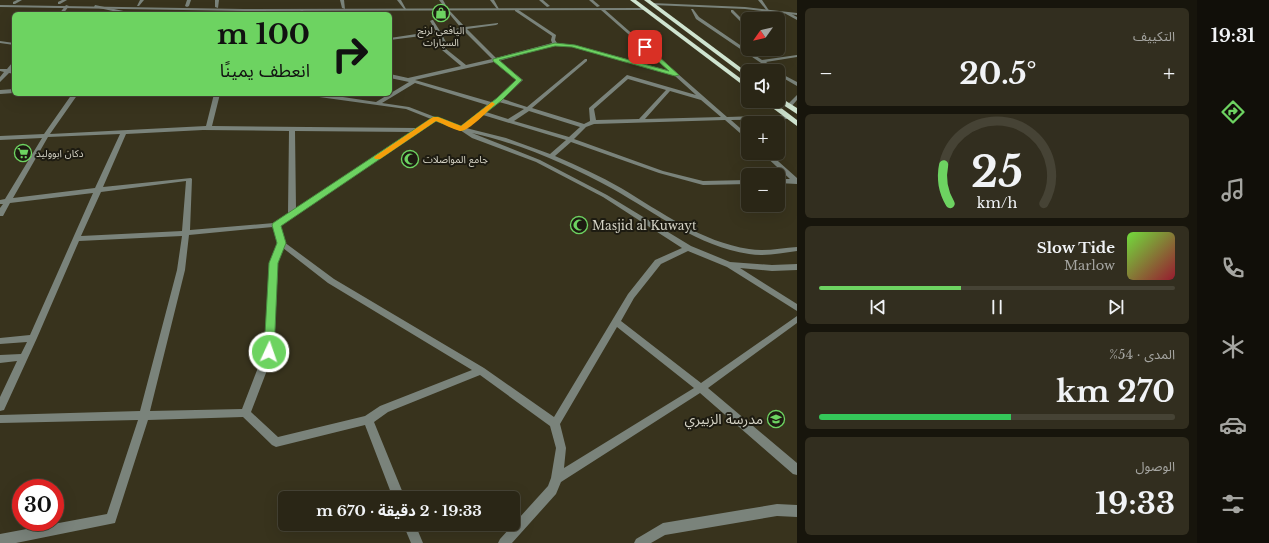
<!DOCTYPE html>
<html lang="ar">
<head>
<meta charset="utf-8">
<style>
  :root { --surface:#2a2616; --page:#322e1f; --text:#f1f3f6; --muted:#a5a5a1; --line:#464335; --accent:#6dd361 }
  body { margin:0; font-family:"Libre Baskerville","Noto Sans Arabic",serif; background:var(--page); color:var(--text); direction:rtl; height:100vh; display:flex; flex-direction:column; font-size:15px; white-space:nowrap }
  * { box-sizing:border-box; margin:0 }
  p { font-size:13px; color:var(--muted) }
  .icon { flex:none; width:22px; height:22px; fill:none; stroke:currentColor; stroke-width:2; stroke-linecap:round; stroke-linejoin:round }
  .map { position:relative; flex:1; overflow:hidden; direction:ltr }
  .drawer { display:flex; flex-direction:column; gap:8px; padding:8px; background:#17150c; width:400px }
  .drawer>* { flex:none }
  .hud { position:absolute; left:12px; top:12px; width:380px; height:84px; border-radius:6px; box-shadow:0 4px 16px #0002,0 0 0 1px var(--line); direction:rtl; background:#6dd361; color:#111; overflow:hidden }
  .needle { width:26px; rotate:236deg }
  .buttons { position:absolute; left:741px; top:12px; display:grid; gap:8px }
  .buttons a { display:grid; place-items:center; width:44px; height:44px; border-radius:6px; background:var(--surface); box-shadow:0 4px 16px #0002,0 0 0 1px var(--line); font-size:20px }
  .speed { position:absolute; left:12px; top:479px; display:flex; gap:8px; font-size:20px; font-weight:700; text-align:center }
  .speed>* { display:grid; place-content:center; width:52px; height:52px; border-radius:50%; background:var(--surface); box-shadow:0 4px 16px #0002,0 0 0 1px var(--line); line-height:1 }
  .speed .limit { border:6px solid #d22; background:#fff; color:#111 }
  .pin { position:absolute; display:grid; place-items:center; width:34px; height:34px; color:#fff; margin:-17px; border-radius:8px; box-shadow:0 2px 6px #0006 }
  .me { position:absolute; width:44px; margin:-22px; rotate:3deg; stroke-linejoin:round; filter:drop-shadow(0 0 3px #0008) }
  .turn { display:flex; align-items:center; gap:14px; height:84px; padding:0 16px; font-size:18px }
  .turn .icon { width:52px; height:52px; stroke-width:2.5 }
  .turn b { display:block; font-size:28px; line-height:34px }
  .big { font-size:30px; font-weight:700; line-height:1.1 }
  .drawer .card { flex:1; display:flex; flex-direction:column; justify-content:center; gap:6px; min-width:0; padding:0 14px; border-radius:6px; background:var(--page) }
  .drawer .dial { align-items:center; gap:0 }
  .dial svg { height:104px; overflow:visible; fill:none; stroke:var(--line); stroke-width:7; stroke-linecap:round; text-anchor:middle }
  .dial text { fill:var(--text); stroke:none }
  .song { display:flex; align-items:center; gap:12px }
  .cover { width:48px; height:48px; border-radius:6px; background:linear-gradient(135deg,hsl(100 70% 55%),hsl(350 70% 35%)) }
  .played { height:4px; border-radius:2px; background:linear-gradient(90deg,var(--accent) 40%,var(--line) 40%) }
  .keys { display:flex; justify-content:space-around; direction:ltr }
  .heat { display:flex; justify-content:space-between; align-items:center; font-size:22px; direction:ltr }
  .charge { height:6px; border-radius:3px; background:linear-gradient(90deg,#34c759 54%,var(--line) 0) }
  .trip { position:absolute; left:278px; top:491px; width:242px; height:40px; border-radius:6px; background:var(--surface); box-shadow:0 4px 16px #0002,0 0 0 1px var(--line); font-weight:700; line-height:40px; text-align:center; direction:rtl }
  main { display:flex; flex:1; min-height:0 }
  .tab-bar { display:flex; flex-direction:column; width:72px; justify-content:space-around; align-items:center; background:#110f09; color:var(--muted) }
  .tab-bar .icon { width:28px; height:28px }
  .tab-bar .on { color:var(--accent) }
  .tab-bar b { font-size:18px; color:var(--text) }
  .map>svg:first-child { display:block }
</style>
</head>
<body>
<main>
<nav class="tab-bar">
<b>19:31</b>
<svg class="icon on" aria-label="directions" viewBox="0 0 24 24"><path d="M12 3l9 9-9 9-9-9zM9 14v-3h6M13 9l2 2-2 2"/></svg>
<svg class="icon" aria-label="music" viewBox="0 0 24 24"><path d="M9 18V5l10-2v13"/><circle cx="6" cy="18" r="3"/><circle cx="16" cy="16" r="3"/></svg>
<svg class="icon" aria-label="phone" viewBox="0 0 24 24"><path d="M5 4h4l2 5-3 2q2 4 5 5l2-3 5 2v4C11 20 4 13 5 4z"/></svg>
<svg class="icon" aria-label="climate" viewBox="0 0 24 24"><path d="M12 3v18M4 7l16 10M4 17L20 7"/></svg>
<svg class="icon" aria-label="car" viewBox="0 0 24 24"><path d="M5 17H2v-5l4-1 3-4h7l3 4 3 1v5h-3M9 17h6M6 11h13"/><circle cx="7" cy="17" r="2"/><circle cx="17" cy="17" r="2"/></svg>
<svg class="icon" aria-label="filters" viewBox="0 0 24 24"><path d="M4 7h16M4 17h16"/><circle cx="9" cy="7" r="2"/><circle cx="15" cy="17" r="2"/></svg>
</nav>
<section class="drawer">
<div class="card"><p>التكييف</p>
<div class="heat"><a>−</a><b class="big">20.5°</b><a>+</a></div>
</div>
<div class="card dial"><svg viewBox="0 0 100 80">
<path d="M14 69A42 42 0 1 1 86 69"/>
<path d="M14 69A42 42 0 0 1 9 39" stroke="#6dd361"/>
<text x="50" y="56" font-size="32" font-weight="700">25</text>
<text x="50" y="72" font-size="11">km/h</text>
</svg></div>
<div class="card">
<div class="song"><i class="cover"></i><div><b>Slow Tide</b><p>Marlow</p></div></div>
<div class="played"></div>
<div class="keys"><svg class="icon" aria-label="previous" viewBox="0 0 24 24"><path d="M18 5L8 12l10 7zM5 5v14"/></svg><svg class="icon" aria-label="pause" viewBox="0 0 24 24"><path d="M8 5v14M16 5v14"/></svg><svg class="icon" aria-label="next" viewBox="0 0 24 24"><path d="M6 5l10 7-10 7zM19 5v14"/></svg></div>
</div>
<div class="card"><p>المدى · 54%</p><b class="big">270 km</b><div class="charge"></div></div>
<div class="card"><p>الوصول</p><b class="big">19:33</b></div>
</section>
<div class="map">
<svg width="797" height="543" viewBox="0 0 797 543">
  <rect width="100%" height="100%" fill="#38331d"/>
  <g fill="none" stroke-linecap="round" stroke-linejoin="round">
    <g fill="#7a837b" fill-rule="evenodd">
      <polygon points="17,0 22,0 15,4 13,4 13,2"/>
      <polygon points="62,0 67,0 60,4 58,4 58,2"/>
      <polygon points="140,0 144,0 139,6 137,6"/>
      <polygon points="187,0 191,0 189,6 187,7 185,6"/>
      <polygon points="215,0 219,0 218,8 215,7"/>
      <polygon points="340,0 344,0 345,9 342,8"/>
      <polygon points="397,0 401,0 406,9 404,9"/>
      <polygon points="439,0 443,0 448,9 446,9"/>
      <polygon points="490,0 494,0 499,9 497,9"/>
      <polygon points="539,0 543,0 550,6 547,7"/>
      <polygon points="589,0 593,0 600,6 597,7"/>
      <polygon points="758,0 762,0 770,12 768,12"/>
      <polygon points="66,5 69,6 63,14 59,14"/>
      <polygon points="95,5 133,13 135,14 127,14 94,7"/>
      <polygon points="300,9 302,9 306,14 302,14"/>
      <path d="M515,9H517L556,35L555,40L557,43L575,45L670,71L601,10L604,9L727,117L788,115L791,117L788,119L731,120L748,135V140L725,120L594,124L586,127L574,139L663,171L703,181L748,180V184L703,185L659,173L571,142L555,156C578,166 600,176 621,188C661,212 702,242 749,249C764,252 781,248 797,247V251C781,253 764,257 749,254C698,246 657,214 613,189C569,165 521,144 472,133L540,160L607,195L691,246L730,262L772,265L797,264V270L772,271L740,268L797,304V311L727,267L688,251L661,264L634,298L621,321L701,383L797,316V323L708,388L797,463V475L793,474L700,393L561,482L556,494L512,543H498L500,539L548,486L551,478L556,448L550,426L480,375L388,412L374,422L405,498H393L365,425L276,447L272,445L243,417L148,420L115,523L16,543H0V534L107,514L138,420L0,423V415L140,411L177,270L182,236L79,241L37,338L4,410L0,411V397L17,361L0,363V355L21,354L27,342L0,344V338L30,335L93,193L10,203L3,216H0V208L3,204H0V200L5,199L42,138L0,140V136L44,134L72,94H78L50,134L206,126L214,94H220L212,126L417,128L431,119L406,109L312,96L309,94H323L376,102L409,82L390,78V74L408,78L461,66L442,50V42L437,34L390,40V38L436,31L430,21L432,20H433L440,31L461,28L447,11L449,10L465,27L498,23V24L496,25L467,29L496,58L552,43L551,40L552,36L515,11ZM463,30L492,59L466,65L446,49V42L441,33ZM555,45L573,47L675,76L696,95L627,75L589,108L590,121L584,124L532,108L587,61V59H585L527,107L503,99L523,80L499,61ZM494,62L517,80L497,99L491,102L415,80ZM628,79L666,90L639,119L596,120L594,109ZM415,83L487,105L461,127L409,107L382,103ZM670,91L701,100L721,117L645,119ZM499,102L524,109L508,119L486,112L493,105ZM529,111L580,127L569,137L514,121ZM483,115L566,140L550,154L506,138L466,128ZM436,121L460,130L472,138L536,162L603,197L682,248L655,260L628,294L554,417L484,368L334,279L284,242L280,226ZM203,130L289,131L288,213L274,223L190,230L192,179L191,178L103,187L126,134ZM295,131L412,132L296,209ZM120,134L95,188L13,198L48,137ZM186,181L182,231L81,236L101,192ZM273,227L277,243L270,263L264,352L242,409L150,411L185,270L189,235ZM283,248L328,283L472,370L380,406L365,416L278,437L251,412L274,352L278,263ZM617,327L694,388L564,468L566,448L560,424Z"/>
      <polygon points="691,9 693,9 699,17 762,60 797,55 797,57 766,62 778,70 778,72 797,82 797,86 778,75 778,71 773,71 696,19"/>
      <polygon points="731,10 733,10 742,19 748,22 748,25 740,21 731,12"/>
      <polygon points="786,12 788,12 797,17 797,20 786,14"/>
      <polygon points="0,41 14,43 14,45 0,43"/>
      <polygon points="390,49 392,50 392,53 390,54"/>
      <polygon points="12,63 14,63 14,67 11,70 14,70 14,74 9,73 0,82 0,77 4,72 0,71 0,69 7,69"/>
      <polygon points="14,89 14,93 0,94 0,90"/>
      <polygon points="797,95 797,100 791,107 787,107 787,105"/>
      <polygon points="762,153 769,153 797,178 797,184 778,183 778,179 790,179"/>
      <polygon points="777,504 797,505 797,517 777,516 665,535 651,543 634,543 636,539 663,523"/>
      <polygon points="403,524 415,524 423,543 411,543"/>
    </g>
    <g fill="#7a837b" fill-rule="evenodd">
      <polygon points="652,3 745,7 797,13 797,15 745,9 653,5"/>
      <polygon points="0,5 244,9 645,8 647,9 645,10 244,11 0,7"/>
    </g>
    <g fill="#cfe4d0" fill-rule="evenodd">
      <polygon points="630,0 636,0 748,84 748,89"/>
      <polygon points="644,0 650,0 748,73 748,78"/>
      <polygon points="778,96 797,108 797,114 777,101"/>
      <polygon points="763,101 772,101 797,120 797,126"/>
    </g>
  </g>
  <polygon fill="#6dd361" stroke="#47893f" points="555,43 575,45 669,71 642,47 647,46 679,75 675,76 572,47 555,46 499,60 522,80 501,101 464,130 459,130 436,121 281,226 286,243 278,263 274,352 273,354 265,354 264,352 269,263 277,243 272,225 273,223 433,117 438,117 461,126 497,98 516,80 493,61 493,59"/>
  <path fill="#f59e0b" d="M492,102L495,104L494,105C488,111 468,132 460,131C452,129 444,124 436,121L380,159H375L374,157L433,117H438L461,126Z"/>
  <defs>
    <g id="shop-ring" transform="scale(0.9)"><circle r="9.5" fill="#1d1b11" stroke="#6dd361" stroke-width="1.5"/><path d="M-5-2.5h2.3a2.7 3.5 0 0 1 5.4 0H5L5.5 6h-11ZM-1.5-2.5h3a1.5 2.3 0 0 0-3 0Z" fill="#6dd361"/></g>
    <g id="supermarket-ring" transform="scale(0.9)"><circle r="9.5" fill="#1d1b11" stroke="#6dd361" stroke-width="1.5"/><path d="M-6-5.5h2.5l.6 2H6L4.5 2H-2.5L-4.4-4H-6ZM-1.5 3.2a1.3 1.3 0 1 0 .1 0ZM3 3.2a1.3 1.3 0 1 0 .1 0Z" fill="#6dd361"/></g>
    <g id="mosque-ring" transform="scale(0.9)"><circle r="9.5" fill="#1d1b11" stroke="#6dd361" stroke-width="1.5"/><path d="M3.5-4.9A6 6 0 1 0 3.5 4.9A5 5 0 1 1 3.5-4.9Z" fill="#6dd361"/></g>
    <g id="school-ring" transform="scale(0.9)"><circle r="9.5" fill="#1d1b11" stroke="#6dd361" stroke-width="1.5"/><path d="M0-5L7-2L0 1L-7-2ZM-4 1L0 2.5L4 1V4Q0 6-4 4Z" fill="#6dd361"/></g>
  </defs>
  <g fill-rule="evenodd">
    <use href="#shop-ring" x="441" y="13"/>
    <use href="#supermarket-ring" x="23" y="153"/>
    <use href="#mosque-ring" x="410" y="159"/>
    <use href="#mosque-ring" x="579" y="225"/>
    <use href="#school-ring" x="776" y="419"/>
  </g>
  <g text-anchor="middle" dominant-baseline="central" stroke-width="4" stroke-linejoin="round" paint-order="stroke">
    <g font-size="10" fill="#d5d3c5" stroke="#1d1b11" text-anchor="start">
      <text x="441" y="30" text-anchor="middle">اليافعي لرنج<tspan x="441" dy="12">السيارات</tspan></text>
      <text x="36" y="153">دكان ابووليد</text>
      <text x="423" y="159">جامع المواصلات</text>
    </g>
    <g font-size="12" fill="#d5d3c5" stroke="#1d1b11" text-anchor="start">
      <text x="592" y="225">Masjid al Kuwayt</text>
    </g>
    <g font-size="14" fill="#d5d3c5" stroke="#1d1b11" text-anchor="end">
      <text x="763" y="419">مدرسة الزبيري</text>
    </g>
  </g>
</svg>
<div class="buttons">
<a><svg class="needle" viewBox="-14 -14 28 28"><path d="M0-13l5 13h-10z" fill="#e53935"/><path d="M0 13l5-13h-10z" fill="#a5a5a1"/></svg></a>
<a><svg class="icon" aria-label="sound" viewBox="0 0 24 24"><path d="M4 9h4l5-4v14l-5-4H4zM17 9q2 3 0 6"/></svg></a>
<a>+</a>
<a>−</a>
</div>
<div class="speed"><div class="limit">30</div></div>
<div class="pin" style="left:645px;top:47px;background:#d93025"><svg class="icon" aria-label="arrive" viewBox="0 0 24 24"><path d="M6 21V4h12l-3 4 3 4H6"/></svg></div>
<svg class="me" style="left:269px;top:352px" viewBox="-20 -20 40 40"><circle r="17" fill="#6dd361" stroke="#fff" stroke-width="3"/><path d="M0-11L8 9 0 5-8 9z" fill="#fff"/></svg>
<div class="trip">19:33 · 2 دقيقة · 670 m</div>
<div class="hud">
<div class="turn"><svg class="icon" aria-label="right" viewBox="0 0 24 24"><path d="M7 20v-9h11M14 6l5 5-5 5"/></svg><div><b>100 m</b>انعطف يمينًا</div></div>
</div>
</div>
</main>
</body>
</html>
